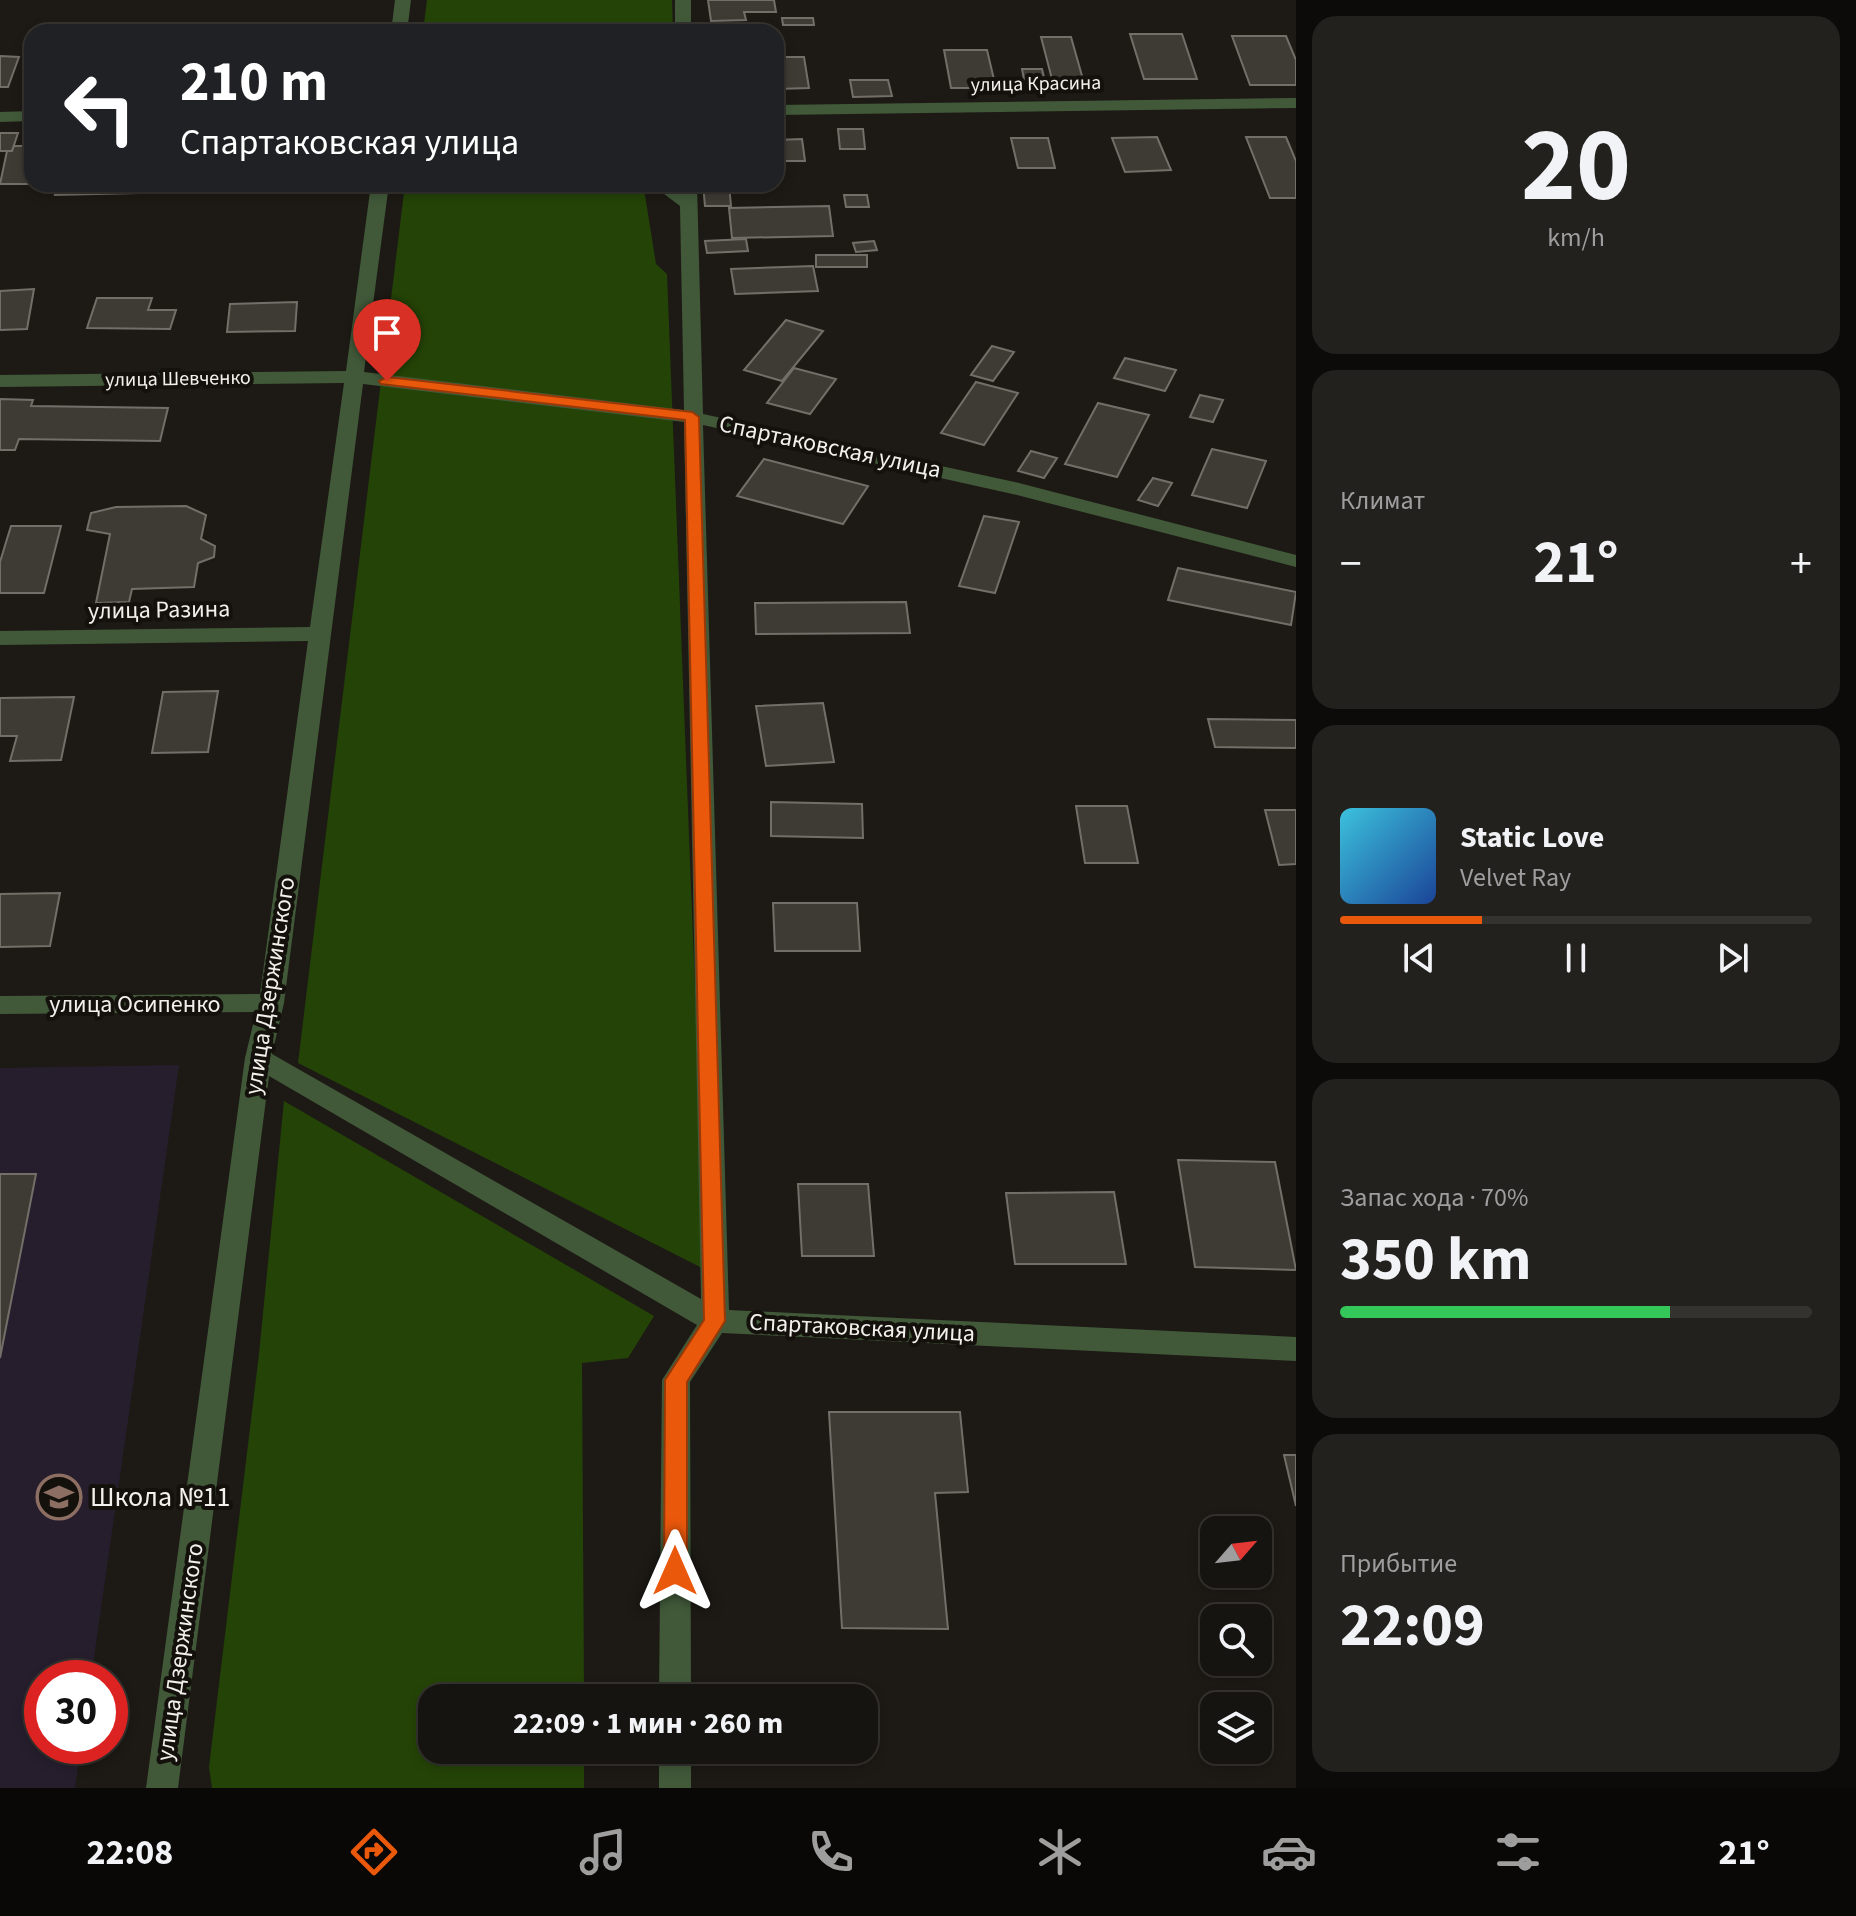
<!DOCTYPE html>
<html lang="ru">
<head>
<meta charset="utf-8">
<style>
  :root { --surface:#161410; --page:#23211e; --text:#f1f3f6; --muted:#9e9e9f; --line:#353330; --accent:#ea580c }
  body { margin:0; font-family:"Source Sans 3",sans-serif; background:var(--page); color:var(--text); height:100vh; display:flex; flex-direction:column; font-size:30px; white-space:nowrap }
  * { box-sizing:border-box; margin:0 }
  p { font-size:26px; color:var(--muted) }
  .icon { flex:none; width:44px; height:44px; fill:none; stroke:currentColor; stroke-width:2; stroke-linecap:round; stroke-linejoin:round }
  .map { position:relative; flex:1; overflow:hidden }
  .panel { display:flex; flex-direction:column; gap:16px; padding:16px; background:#0c0b09; width:560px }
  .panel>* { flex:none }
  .guide { position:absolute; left:24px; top:24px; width:760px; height:168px; border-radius:24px; box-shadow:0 4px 12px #0003,0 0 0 2px var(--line); background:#202124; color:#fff; overflow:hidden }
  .needle { width:52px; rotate:62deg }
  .tools { position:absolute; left:1200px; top:1516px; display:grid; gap:16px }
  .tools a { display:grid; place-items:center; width:72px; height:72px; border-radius:16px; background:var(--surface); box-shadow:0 4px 12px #0003,0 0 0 2px var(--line); font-size:40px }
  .speed { position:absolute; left:24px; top:1660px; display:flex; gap:16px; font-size:40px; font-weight:700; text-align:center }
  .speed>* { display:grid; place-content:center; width:104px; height:104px; border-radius:50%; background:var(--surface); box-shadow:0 4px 12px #0003,0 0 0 2px var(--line); line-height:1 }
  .speed .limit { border:12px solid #d22; background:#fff; color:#111 }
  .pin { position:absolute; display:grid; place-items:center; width:68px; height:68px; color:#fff; margin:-82px -34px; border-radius:50% 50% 50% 0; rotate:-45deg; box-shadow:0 0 8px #0007 }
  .pin .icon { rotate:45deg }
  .me { position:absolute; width:88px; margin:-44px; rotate:0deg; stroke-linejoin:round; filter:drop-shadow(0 0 6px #0008) }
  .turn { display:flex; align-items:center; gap:28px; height:168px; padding:0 24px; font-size:36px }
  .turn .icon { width:104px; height:104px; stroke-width:2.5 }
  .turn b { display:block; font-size:56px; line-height:68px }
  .big { font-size:60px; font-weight:700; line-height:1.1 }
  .panel .card { flex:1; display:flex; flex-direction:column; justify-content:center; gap:12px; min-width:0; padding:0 28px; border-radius:24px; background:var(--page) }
  .panel .dial { align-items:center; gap:0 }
  .dial b { font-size:104px; line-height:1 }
  .song { display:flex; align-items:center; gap:24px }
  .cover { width:96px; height:96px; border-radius:12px; background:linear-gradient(135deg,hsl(190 70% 55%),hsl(220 70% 35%)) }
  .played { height:8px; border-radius:4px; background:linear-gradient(90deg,var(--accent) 30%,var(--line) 30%) }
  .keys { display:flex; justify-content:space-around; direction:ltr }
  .heat { display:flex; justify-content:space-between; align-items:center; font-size:44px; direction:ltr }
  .charge { height:12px; border-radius:6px; background:linear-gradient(90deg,#34c759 70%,var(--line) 0) }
  .trip { position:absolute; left:418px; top:1684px; width:460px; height:80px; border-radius:24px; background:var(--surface); box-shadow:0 4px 12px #0003,0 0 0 2px var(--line); font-weight:700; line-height:80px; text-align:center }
  .dock { display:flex; height:128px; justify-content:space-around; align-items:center; background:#090806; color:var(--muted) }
  .dock .icon { width:56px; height:56px }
  .dock .selected { color:var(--accent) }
  .dock b { font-size:36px; color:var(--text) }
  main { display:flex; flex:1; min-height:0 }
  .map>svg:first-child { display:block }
</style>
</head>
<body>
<main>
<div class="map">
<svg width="1296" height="1788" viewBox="0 0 1296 1788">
  <rect width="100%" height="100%" fill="#1d1a15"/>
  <polygon fill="#261e2d" points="179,1065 91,1678 42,1678 42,1746 81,1746 75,1788 0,1788 0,1068"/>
  <g fill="#244407">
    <polygon points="427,0 672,0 673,32 423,32"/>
    <polygon points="405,184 639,184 644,189 656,264 667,274 706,1270 298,1063"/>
    <polygon points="284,1101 654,1316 628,1358 582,1363 584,1698 432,1698 432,1750 584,1750 584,1788 212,1788 209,1767 259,1354"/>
  </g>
  <g fill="#3e3a34" stroke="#736f68" stroke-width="2">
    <polygon points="708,0 774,0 776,12 744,12 746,20 711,21"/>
    <polygon points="782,18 813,18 814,25 783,25"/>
    <polygon points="1130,34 1182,34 1197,79 1144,79"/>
    <polygon points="1232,36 1286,36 1296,60 1296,85 1250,85"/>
    <polygon points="1041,37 1071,37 1084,83 1053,83"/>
    <polygon points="944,50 987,50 996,88 951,88"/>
    <polygon points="0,56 19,57 8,87 0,87"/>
    <polygon points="776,57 804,57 809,88 776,89"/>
    <polygon points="1022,69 1042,69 1047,90 1026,90"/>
    <polygon points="850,80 888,80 892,96 853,97"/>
    <polygon points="838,129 863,129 865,149 840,149"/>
    <polygon points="0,133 18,133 12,151 0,151"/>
    <polygon points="1157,137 1171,170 1125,172 1112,138"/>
    <polygon points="1246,137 1286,137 1296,161 1296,198 1270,198"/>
    <polygon points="1011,138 1048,138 1055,168 1018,168"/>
    <polygon points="802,139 805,161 776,161 776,140"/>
    <polygon points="14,146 32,146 29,184 0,184 7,151 12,151"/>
    <polygon points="58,184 141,184 139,193 55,195"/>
    <polygon points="703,184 729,184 731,206 705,206"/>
    <polygon points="844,195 867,195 869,207 846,207"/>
    <polygon points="829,206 833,236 732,238 729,208"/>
    <polygon points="746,239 748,251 707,253 705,241"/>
    <polygon points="874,241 877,250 856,252 853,243"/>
    <rect x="816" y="255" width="51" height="12"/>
    <polygon points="813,266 818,291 735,294 731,269"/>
    <polygon points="34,289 27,329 0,330 0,291"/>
    <polygon points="97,298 152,298 148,310 176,310 170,329 87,328"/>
    <polygon points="297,302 295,331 227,332 230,304"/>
    <polygon points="786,320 823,331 782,381 744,370"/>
    <polygon points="992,346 1014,352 993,381 971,375"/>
    <polygon points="1125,358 1176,370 1165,391 1114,378"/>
    <polygon points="794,368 836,379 810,414 767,403"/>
    <polygon points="976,382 1018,393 984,445 941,433"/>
    <polygon points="1200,395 1223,400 1213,422 1190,417"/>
    <polygon points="0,399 33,400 31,406 168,408 160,441 19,439 15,450 0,450"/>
    <polygon points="1098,403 1149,415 1117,477 1065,464"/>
    <polygon points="1212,449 1266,461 1247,508 1192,495"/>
    <polygon points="1031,451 1057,458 1044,478 1018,471"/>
    <polygon points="764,459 868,486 843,524 737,496"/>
    <polygon points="1153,478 1172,483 1158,506 1138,500"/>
    <polygon points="186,506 206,515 201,539 215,546 214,557 198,563 194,587 132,589 129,602 96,603 110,534 87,530 91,513 116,507"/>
    <polygon points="984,516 1019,522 995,593 959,586"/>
    <polygon points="11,526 61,526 44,593 0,593 0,562"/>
    <polygon points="1178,568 1296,592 1291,625 1168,600"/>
    <polygon points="906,602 910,633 756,634 755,603"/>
    <polygon points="218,691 208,752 152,753 163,692"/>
    <polygon points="74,697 61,760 10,761 17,736 0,736 0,698"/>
    <polygon points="823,703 834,762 766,766 756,706"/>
    <polygon points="1208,719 1296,720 1296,748 1215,747"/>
    <polygon points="771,802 862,804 863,838 771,836"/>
    <polygon points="1076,806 1127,806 1138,863 1085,863"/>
    <polygon points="1265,810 1296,810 1296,864 1279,865"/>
    <polygon points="60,893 50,946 0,947 0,894"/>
    <polygon points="773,903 857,903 860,951 775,951"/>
    <polygon points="1178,1160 1275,1162 1296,1270 1195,1267"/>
    <polygon points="0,1174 36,1174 0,1358"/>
    <polygon points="798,1184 868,1184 874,1256 802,1256"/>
    <polygon points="1114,1192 1126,1264 1015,1264 1006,1193"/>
    <polygon points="829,1412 960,1412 968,1492 935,1493 948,1629 842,1628"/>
    <polygon points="1284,1455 1296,1455 1296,1506"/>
  </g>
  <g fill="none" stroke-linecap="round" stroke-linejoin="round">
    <g fill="#415939" fill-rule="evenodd">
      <polygon points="395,0 411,0 407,32 391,32"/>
      <rect x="675" y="0" width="16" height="32"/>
      <polygon points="1296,98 1296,108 776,115 776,105"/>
      <polygon points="32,111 32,121 0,122 0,112"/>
      <path d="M371,184H389L364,372L684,410L680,206L651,184H671L680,190L679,184H697L703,414L1019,483L1296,555V567L1017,495L703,425L729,1310L1296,1337V1361L722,1333L690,1382L691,1698H659L662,1380L697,1325L269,1076L178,1788H146L245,1058L256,1012L0,1014V996L260,994L308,641L0,645V631L310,627L344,383L0,387V375L346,371ZM363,384L684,422L701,1299L272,1054L284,1003Z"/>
      <rect x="659" y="1750" width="32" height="38"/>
    </g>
  </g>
  <polygon fill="#ea580c" stroke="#983908" stroke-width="2" points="387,377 692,412 699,417 725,1321 687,1382 687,1571 684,1578 675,1581 667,1578 664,1571 665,1380 704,1320 685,420 381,384 379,381"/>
  <defs>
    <g id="school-ring" transform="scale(2.3)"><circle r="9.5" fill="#14110c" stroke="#8d6e63" stroke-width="1.5"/><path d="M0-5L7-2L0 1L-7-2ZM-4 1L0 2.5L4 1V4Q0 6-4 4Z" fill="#8d6e63"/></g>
  </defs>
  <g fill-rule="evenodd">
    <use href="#school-ring" x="59" y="1497"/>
  </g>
  <g text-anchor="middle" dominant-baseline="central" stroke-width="8" stroke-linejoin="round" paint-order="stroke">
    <g font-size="20" fill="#f2f0ec" stroke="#14110c">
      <text transform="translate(1036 84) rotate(-1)">улица Красина</text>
      <text transform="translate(178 379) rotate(-1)">улица Шевченко</text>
    </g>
    <g font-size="24" fill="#f2f0ec" stroke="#14110c">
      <text transform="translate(830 447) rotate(12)">Спартаковская улица</text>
      <text transform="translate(159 610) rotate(-1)">улица Разина</text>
      <text transform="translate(270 986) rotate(-81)">улица Дзержинского</text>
      <text x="135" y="1004">улица Осипенко</text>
      <text transform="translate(862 1328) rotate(3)">Спартаковская улица</text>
      <text transform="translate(180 1652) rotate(-82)">улица Дзержинского</text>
    </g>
    <g font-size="28" fill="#f2f0ec" stroke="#14110c" text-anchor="start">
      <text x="90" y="1497">Школа №11</text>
    </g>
  </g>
</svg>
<div class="tools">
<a><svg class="needle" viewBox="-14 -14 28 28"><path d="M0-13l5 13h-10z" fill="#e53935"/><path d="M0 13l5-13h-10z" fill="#9e9e9f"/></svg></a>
<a><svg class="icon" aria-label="search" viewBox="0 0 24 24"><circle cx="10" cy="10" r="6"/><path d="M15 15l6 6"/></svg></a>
<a><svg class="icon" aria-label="layers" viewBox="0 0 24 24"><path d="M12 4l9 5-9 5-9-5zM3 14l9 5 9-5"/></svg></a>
</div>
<div class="speed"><div class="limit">30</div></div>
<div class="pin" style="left:387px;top:381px;background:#d93025"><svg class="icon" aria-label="arrive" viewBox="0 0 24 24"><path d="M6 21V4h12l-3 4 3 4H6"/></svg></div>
<svg class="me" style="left:675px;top:1571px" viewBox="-20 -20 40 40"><path d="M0-17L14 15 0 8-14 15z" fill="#ea580c" stroke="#fff" stroke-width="4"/></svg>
<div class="trip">22:09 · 1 мин · 260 m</div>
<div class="guide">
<div class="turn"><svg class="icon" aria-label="left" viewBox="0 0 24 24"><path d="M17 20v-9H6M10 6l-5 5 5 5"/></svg><div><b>210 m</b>Спартаковская улица</div></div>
</div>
</div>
<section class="panel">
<div class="card dial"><b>20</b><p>km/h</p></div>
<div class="card"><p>Климат</p>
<div class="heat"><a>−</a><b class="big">21°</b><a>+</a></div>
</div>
<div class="card">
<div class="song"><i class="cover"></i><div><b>Static Love</b><p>Velvet Ray</p></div></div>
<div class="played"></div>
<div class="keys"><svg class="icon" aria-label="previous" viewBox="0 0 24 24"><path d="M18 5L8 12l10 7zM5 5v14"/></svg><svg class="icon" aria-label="pause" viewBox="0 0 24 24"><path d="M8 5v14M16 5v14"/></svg><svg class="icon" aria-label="next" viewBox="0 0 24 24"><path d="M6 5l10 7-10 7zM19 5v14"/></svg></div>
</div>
<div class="card"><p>Запас хода · 70%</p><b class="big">350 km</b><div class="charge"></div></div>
<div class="card"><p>Прибытие</p><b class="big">22:09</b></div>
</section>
</main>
<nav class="dock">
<b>22:08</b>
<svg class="icon selected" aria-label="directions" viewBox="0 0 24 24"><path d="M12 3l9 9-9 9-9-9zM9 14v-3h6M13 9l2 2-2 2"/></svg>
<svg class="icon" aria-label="music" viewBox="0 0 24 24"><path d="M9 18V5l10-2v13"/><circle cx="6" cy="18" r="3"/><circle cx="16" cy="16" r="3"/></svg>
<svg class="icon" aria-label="phone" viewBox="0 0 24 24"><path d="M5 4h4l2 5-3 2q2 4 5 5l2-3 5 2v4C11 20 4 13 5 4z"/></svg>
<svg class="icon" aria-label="climate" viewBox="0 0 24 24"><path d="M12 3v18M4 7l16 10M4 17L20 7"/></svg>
<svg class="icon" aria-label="car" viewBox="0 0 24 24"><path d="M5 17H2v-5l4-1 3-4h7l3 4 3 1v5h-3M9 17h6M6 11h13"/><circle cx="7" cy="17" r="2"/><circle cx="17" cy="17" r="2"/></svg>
<svg class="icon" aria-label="filters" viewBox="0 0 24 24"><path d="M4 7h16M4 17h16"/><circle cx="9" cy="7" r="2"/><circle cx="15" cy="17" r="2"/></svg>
<b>21°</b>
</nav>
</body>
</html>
